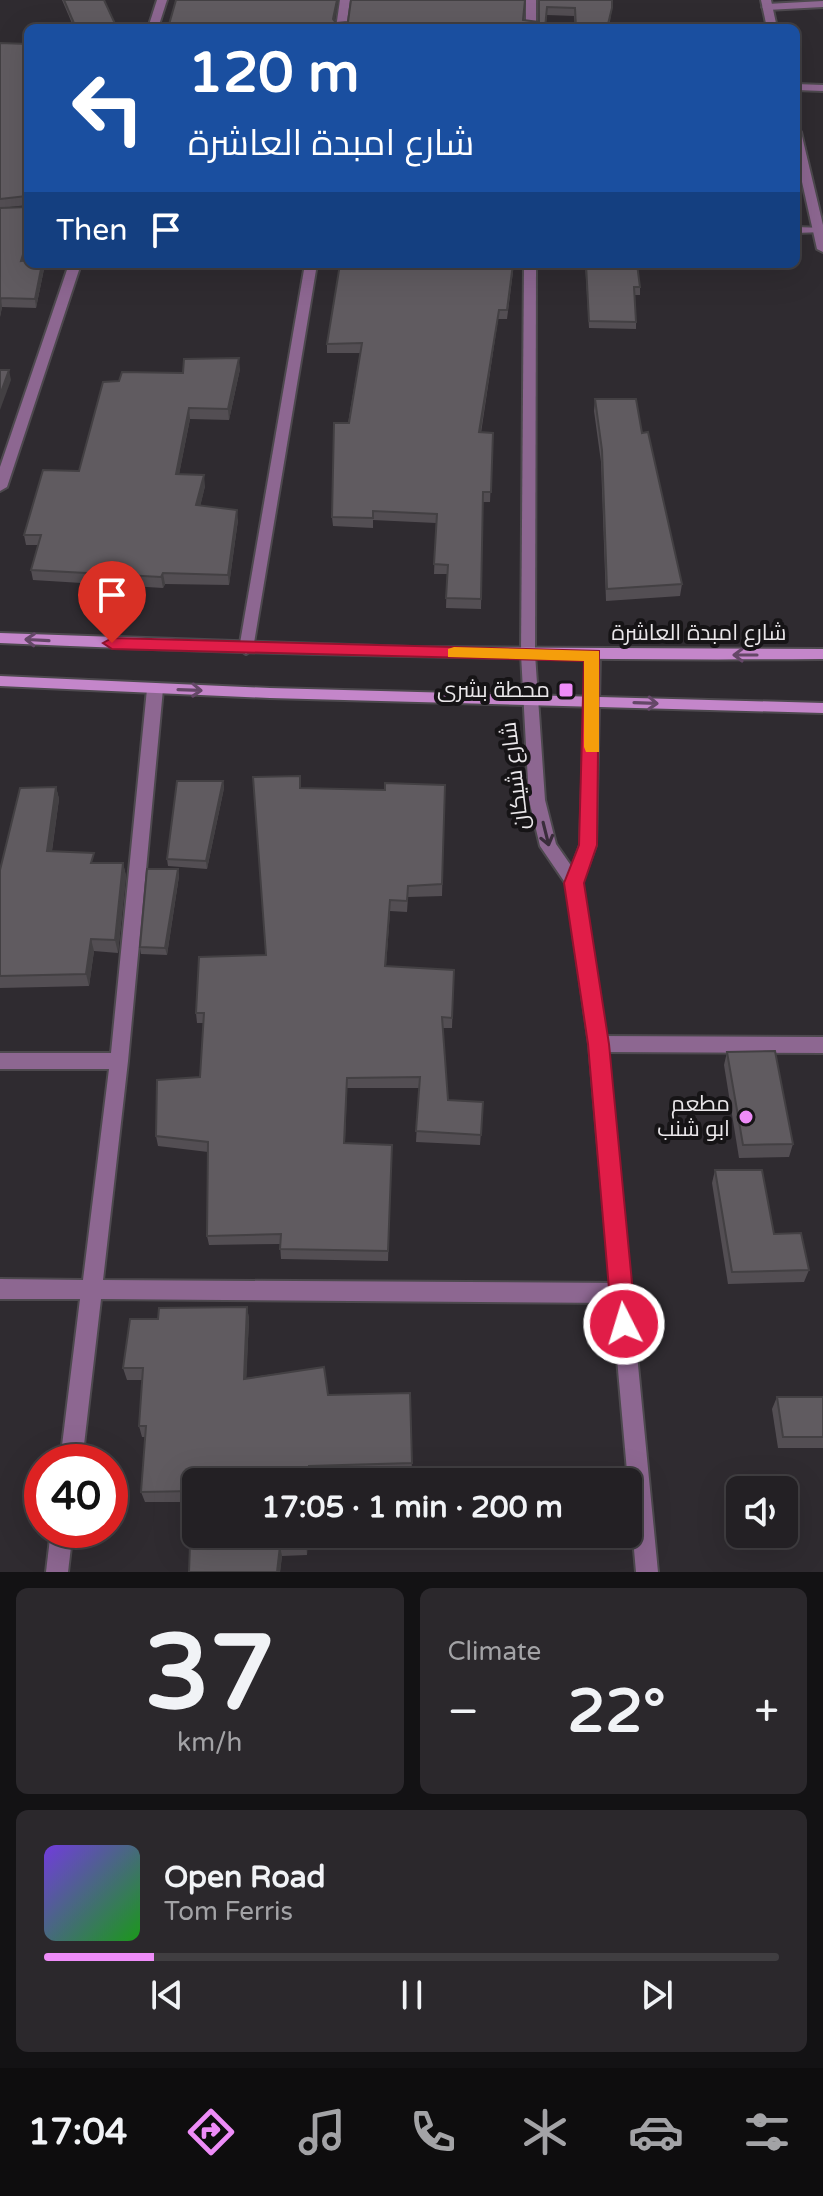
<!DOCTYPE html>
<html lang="en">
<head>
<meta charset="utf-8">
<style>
  :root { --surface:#232024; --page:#2b282c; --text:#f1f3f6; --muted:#a3a3a6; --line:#403e41; --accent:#ee8cf8 }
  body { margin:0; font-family:"Varela Round",Cairo,sans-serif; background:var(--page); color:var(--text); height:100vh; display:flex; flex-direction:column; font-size:30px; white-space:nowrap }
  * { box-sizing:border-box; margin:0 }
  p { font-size:26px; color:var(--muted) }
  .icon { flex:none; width:44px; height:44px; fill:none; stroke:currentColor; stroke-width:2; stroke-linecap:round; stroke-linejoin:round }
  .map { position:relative; height:1572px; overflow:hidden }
  .details { display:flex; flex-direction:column; gap:16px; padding:16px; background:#131214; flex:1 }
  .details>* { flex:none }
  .top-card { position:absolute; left:24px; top:24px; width:776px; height:244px; border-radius:12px; box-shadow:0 8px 32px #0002,0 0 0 2px var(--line); background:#1a4fa0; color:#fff; overflow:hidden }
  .tools { position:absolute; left:726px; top:1476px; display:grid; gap:16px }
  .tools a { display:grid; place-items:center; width:72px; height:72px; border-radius:12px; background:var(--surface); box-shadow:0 8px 32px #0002,0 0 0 2px var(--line); font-size:40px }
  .speed { position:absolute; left:24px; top:1444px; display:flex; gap:16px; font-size:40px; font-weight:700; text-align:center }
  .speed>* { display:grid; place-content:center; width:104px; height:104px; border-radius:50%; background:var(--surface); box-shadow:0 8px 32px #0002,0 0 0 2px var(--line); line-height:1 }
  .speed .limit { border:12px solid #d22; background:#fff; color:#111 }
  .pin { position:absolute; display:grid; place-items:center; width:68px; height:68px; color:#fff; margin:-82px -34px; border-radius:50% 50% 50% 0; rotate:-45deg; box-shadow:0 0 8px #0007 }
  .pin .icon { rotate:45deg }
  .me { position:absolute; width:88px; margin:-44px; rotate:355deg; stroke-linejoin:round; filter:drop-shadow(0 0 6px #0008) }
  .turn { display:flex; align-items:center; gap:28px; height:168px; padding:0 32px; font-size:36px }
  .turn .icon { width:104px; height:104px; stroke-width:2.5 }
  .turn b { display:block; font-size:56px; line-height:68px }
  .then { display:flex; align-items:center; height:76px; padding:0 32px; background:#0003; gap:16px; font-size:30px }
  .big { font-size:60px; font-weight:700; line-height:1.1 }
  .details .card { flex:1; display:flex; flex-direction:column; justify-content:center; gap:12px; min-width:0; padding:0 28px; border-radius:12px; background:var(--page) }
  .details .dial { align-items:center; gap:0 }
  .dial b { font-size:104px; line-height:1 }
  .song { display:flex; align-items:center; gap:24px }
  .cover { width:96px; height:96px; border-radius:12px; background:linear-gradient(135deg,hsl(260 70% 55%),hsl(120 70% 35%)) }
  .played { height:8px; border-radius:4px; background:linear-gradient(90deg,var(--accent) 15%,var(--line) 15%) }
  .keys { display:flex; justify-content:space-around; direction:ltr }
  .heat { display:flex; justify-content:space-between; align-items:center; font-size:44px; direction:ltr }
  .details .tiles { flex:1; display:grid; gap:16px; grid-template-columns:1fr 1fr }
  .card:last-child { grid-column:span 2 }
  .trip { position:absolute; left:182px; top:1468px; width:460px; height:80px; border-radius:12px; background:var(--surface); box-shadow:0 8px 32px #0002,0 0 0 2px var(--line); font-weight:700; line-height:80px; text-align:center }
  .tab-bar { display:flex; height:128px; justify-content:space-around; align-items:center; background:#0e0d0e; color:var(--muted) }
  .tab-bar .icon { width:56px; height:56px }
  .tab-bar .on { color:var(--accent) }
  .tab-bar b { font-size:36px; color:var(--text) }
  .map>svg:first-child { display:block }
</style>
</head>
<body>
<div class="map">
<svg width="823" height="1572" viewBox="0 0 823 1572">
  <rect width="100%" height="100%" fill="#2f2b30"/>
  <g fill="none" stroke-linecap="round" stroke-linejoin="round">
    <g stroke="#4d494e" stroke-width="4">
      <g id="minor">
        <polygon points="157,0 167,0 158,28 148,28"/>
        <polygon points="340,0 350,0 346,28 336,28"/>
        <rect x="526" y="0" width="10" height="28"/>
        <polygon points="823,1 823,7 767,10 762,7 767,4"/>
        <polygon points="796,84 823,85 823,91 796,90"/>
        <polygon points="796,227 823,228 823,232 796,233"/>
        <polygon points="69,264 81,264 7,487 0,491 0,467"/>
        <polygon points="305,264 317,264 253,649 246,654 239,649"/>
        <polygon points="524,264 536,264 535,654 528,659 521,654"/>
        <polygon points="155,684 163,689 128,1061 103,1280 621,1283 628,1286 631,1293 628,1300 621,1303 101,1299 82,1462 60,1462 80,1299 0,1299 0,1279 83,1280 109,1069 0,1069 0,1053 111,1053 147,689"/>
        <polygon points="598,1036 823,1037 823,1053 598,1052 592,1049 589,1044 592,1039"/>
        <polygon points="51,1530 73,1530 68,1572 46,1572"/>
      </g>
    </g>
    <g stroke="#4d494e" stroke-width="4">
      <g id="tertiary">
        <polygon points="761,0 771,0 777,28 767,28"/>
        <polygon points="796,129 801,132 823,225 823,252 817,249 796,155"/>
        <polygon points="528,649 535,654 545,800 556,844 572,867 580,845 586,655 593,650 600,655 596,845 582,883 607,1044 658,1572 636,1572 589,1044 566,884 540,846 529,800 521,654"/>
      </g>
    </g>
    <g stroke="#4d494e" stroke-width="4">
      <g id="secondary">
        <path d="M0,633L411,647L823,649V659C548,661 274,655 0,643Z"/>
        <polygon points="0,676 270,688 823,703 823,713 270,698 0,686"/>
      </g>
    </g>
    <use href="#minor" fill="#8d6791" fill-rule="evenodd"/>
    <use href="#tertiary" fill="#8d6791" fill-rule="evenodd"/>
    <use href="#secondary" fill="#c486ca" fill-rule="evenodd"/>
  </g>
  <g fill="#534e53">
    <polygon points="62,0 104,0 117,28 74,28"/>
    <polygon points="176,0 339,0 334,21 336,23 524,20 538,22 539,0 612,8 609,28 575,28 574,16 547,15 545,28 168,28"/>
    <polygon points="0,43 28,205 0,208"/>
    <polygon points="28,207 28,252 25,261 44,269 36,308 2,307 0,317 0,208"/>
    <polygon points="514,264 507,319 498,319 481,433 493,433 490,502 483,502 481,609 446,608 447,574 434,574 436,523 373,520 373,528 333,526 332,517 360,353 327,353 327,344"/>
    <polygon points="585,264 637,264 640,287 640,295 635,295 636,322 636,329 589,328"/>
    <polygon points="240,369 229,420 190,419 179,474 205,486 200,506 238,520 229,585 165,584 163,588 33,580 31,570 38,545 26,545 24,535 79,471 183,373"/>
    <polygon points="595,399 682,584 680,596 606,601 601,462 594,411"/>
    <polygon points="223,781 224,788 207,869 168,866 167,859"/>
    <polygon points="445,785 442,896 408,897 407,912 390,911 386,967 454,970 452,1028 443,1028 448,1100 483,1102 480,1145 416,1142 419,1088 347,1088 345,1143 392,1145 388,1261 281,1259 280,1244 209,1245 207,1236 208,1152 158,1146 156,1136 200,1077 204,1023 197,1023 196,1013 266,955 385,790"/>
    <polygon points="56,787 59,799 52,851 96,863 123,863 126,876 118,953 94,951 89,986 0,988 0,870"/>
    <polygon points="178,869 179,876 167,955 141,954 140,947"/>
    <polygon points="727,1052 793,1144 789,1157 739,1158 724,1065"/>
    <polygon points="715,1170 809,1270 804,1282 728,1284 712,1183"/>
    <polygon points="247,1307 249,1319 246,1378 324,1367 328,1395 410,1393 412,1474 310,1476 310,1482 196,1482 196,1534 308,1534 307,1555 282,1556 280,1572 189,1572 191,1502 145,1502 141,1492 145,1437 142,1437 139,1426 142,1380 127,1380 123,1368 130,1319 158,1319 159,1308"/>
    <polygon points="777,1397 823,1397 823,1448 778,1448 772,1409"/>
  </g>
  <g fill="#434043">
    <polygon points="337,0 339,0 333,28 333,19"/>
    <polygon points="28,238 28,252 22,270 21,261"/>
    <polygon points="42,264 43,264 44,269 36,308 35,299"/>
    <polygon points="1,298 2,307 0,317 0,301"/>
    <polygon points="499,310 498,319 479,442 479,432"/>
    <polygon points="239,358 240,369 229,420 228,409"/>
    <polygon points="9,370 11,380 0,410 0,395"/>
    <polygon points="189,408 190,419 177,485 176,474"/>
    <polygon points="204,475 205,486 198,516 196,505"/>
    <polygon points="237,510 238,520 229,585 228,575"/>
    <polygon points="163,573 165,584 163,588 161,577"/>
    <polygon points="223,781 224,788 207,869 206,861"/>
    <polygon points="56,787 59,799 50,864 47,851"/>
    <polygon points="123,863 126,876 118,953 115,940"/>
    <polygon points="178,869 179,876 167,955 165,948"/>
    <polygon points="390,900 390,911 385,977 385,966"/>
    <polygon points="91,939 94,951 89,986 86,974"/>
    <polygon points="247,1307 249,1319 246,1390 244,1379"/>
    <polygon points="306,1534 308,1534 307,1555 306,1545"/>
    <polygon points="280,1546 282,1556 280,1572 277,1572"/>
  </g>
  <g fill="#605b60" stroke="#434043" stroke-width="2">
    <polygon points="64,0 104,0 117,28 76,28"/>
    <polygon points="176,0 337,0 333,19 336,23 348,22 351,0 525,0 523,20 539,22 539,0 612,0 612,8 608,24 609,28 576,28 575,8 547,7 545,28 168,28"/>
    <polygon points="0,43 28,44 28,205 26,196 0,199"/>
    <polygon points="28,207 28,238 21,261 28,260 28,264 42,264 35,299 1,298 0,301 0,208"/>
    <polygon points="340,264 513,264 507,310 499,310 479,432 493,433 491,492 483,492 481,599 446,598 448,565 434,564 437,514 373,511 373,518 332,517 334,423 349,423 362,343 327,344"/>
    <polygon points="586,264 637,264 640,287 634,287 636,322 589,321"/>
    <polygon points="239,358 228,409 189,408 176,474 204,475 196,505 237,510 228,575 163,573 161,577 31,570 41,535 24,535 43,470 79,471 103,382 119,381 122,372 183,373 184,359"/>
    <polygon points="0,370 9,370 0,395"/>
    <polygon points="595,399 636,399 642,433 648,432 682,584 607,589 602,450"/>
    <polygon points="300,776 300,788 385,790 385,783 445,785 442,884 408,886 407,901 390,900 385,966 454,970 452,1018 442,1017 448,1100 483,1102 481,1135 416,1131 420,1077 347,1078 344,1143 392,1145 388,1251 280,1249 281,1234 207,1236 208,1142 156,1136 157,1080 200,1077 204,1013 196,1013 199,957 266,955 253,777"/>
    <polygon points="177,781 223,781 206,861 167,859"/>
    <polygon points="56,787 47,851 94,853 91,863 123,863 115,940 91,939 86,974 0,976 0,870 20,788"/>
    <polygon points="147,869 178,869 165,948 140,947"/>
    <polygon points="775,1051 793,1144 743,1145 727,1052"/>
    <polygon points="715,1170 762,1170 774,1234 801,1233 809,1270 732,1272"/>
    <polygon points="247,1307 244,1379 324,1367 328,1395 410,1393 412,1463 309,1466 308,1482 196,1482 196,1534 306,1534 306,1545 280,1546 277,1572 189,1572 192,1491 141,1492 146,1426 139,1426 143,1368 123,1368 130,1319 158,1319 159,1308"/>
    <polygon points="777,1397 823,1397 823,1437 783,1437"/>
  </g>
  <defs><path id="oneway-shaft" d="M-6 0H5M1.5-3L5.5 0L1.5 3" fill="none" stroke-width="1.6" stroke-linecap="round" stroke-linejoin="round" transform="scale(2)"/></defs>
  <g stroke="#644767">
    <use href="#oneway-shaft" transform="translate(37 640) rotate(-177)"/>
    <use href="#oneway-shaft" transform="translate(745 655) rotate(180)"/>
    <use href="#oneway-shaft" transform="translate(190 690) rotate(2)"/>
    <use href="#oneway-shaft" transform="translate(646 703) rotate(2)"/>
  </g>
  <use stroke="#3a2d3b" href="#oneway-shaft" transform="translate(546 834) rotate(76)"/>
  <polygon fill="#e11d48" stroke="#92132f" stroke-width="2" points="112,638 599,651 597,845 584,883 609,1044 636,1324 632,1332 624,1336 616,1332 612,1324 588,1044 564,883 579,845 584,661 112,649 103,643"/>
  <polygon fill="#f59e0b" points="454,647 599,651 599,752 586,752 584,747 584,661 448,657 448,649"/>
  <g fill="#ee8cf8" stroke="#161416" stroke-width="3">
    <rect x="558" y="682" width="16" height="16" rx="4"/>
    <circle cx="746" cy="1117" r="8"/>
  </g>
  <g text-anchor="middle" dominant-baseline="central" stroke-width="8" stroke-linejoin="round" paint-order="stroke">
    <g font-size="22" fill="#eae7ea" stroke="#161416">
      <text x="699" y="633">شارع امبدة العاشرة</text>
      <text transform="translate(515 776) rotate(-97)">شارع شيكان</text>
    </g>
    <g font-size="22" fill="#eae7ea" stroke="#161416" text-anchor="end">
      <text x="550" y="690">محطة بشرى</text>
      <text x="730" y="1104">مطعم<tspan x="730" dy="25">ابو شنب</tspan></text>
    </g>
  </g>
</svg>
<div class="tools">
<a><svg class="icon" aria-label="sound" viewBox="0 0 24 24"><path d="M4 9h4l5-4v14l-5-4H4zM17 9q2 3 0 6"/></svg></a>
</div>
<div class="speed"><div class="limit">40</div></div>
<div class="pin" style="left:112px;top:643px;background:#d93025"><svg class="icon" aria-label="arrive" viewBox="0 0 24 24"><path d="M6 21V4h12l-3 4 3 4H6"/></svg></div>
<svg class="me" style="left:624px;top:1324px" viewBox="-20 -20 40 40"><circle r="17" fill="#e11d48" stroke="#fff" stroke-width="3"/><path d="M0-11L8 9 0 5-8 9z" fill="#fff"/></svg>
<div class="trip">17:05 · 1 min · 200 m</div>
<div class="top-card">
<div class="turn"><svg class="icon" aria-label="left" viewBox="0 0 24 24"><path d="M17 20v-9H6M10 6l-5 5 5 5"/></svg><div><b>120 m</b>شارع امبدة العاشرة</div></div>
<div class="then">Then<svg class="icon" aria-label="arrive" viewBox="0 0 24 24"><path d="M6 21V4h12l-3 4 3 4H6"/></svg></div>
</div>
</div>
<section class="details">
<div class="tiles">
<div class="card dial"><b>37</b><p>km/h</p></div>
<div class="card"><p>Climate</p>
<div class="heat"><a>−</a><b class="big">22°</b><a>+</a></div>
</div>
<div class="card">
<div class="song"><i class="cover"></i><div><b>Open Road</b><p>Tom Ferris</p></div></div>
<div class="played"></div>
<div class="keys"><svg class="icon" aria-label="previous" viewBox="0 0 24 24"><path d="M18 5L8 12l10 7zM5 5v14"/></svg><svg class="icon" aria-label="pause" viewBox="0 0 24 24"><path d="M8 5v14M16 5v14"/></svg><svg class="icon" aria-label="next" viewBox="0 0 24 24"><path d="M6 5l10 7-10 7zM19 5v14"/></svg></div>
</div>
</div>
</section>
<nav class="tab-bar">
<b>17:04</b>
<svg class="icon on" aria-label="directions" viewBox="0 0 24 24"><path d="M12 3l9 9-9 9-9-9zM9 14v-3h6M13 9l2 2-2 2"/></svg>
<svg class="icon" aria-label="music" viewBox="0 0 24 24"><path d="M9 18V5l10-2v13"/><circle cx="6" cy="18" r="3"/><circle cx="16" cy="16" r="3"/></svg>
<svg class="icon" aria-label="phone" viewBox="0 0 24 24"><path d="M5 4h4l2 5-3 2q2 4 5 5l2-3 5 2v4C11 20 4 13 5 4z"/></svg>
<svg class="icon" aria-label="climate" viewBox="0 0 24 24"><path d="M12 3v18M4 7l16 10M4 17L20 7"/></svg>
<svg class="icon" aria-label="car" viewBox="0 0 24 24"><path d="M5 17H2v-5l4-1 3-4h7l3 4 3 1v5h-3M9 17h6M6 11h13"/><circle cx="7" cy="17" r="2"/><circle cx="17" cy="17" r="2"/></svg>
<svg class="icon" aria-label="filters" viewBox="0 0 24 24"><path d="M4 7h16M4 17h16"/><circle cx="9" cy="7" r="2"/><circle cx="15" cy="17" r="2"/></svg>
</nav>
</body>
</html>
